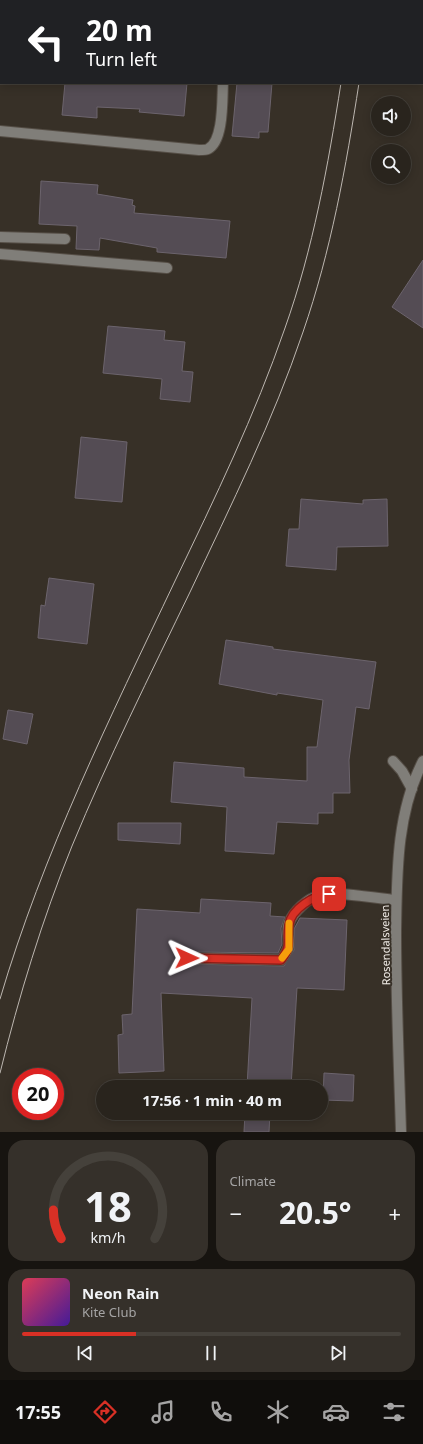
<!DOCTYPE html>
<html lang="en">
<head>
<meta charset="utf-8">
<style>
  :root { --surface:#29241d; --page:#35302a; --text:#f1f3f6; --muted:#a5a4a4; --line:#45413b; --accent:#d93025 }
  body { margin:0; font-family:"Noto Sans",sans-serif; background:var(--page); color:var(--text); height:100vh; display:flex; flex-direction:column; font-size:15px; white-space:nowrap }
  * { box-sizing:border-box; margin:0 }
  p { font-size:13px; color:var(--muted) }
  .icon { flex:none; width:22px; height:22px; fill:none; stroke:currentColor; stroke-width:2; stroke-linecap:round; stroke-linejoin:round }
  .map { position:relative; height:1132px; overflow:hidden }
  .panel { display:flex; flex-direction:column; gap:8px; padding:8px; background:#171410; flex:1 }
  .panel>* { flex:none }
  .banner { position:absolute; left:0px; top:0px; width:423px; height:84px; box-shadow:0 2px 10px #0003,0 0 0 1px var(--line); background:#202124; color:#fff; overflow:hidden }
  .controls { position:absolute; left:371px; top:96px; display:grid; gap:8px }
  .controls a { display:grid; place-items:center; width:40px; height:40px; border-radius:50%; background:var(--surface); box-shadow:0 2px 10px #0003,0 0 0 1px var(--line); font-size:20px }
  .speed { position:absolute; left:12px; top:1068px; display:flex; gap:8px; font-size:20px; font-weight:700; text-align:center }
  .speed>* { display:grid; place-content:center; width:52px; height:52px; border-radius:50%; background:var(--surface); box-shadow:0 2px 10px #0003,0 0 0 1px var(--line); line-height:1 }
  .speed .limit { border:6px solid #d22; background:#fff; color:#111 }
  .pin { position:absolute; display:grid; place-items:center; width:34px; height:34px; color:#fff; margin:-17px; border-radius:8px; box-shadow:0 2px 6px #0006 }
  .me { position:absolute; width:44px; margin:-22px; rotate:91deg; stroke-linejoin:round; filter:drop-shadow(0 0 3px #0008) }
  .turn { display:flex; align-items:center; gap:14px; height:84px; padding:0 20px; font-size:18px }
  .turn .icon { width:52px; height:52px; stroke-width:2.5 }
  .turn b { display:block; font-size:28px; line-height:34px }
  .big { font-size:30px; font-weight:700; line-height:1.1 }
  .panel .widget { flex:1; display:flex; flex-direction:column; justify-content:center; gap:6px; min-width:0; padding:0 14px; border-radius:16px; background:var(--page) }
  .panel .dial { align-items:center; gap:0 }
  .dial svg { height:104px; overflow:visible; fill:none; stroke:var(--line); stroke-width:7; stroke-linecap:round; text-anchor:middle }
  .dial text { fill:var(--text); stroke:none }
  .song { display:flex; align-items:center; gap:12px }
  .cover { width:48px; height:48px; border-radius:6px; background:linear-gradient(135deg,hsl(350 70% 55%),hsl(260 70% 35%)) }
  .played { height:4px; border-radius:2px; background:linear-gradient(90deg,var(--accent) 30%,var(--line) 30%) }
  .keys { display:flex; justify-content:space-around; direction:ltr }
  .heat { display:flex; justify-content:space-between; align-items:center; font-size:22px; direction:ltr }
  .panel .tiles { flex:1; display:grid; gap:8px; grid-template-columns:1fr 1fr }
  .widget:last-child { grid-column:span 2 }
  .trip { position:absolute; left:96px; top:1080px; width:232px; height:40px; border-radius:20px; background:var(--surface); box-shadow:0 2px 10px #0003,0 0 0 1px var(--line); font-weight:700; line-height:40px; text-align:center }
  .tab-bar { display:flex; height:64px; justify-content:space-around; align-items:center; background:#100e0c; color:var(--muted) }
  .tab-bar .icon { width:28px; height:28px }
  .tab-bar .active { color:var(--accent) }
  .tab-bar b { font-size:18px; color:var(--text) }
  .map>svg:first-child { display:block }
</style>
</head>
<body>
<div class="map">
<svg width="423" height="1132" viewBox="0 0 423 1132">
  <rect width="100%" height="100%" fill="#373027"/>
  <g fill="#544c54" stroke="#6c646d">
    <polygon points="65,83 187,83 184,116 139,112 140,109 97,107 97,118 62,115"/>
    <polygon points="237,83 272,83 268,132 259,132 259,138 232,136"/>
    <polygon points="41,181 98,185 97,194 133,200 132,205 135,206 134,213 230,221 226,258 157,252 157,248 100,238 99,250 76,249 77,226 39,224"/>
    <polygon points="423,260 423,328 392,307"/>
    <polygon points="108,326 165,331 164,340 185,342 182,371 193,372 190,402 160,399 162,379 103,373"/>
    <polygon points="81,437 127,442 122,502 75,498"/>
    <polygon points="301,499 363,504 363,500 387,499 388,546 337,547 336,570 286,566 289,529 299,529"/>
    <polygon points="49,578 94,584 87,644 38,638 41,605 45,606"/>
    <polygon points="226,640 273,647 273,649 376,662 369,709 356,707 349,760 350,793 333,793 333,813 318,813 318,824 277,822 274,854 225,851 227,807 171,802 174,762 244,768 244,777 307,781 307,747 317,747 323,700 277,693 277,695 219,684"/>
    <polygon points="8,710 33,714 27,744 3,739"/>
    <polygon points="118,823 181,823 180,844 118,840"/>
    <polygon points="201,899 271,903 270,916 285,917 281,928 282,944 278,953 187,952 182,954 181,958 182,961 186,964 284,966 294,950 294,929 300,918 347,920 344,990 297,988 291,1087 247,1087 252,998 161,993 164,1071 119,1073 118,1035 123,1034 122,1015 132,1014 137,909 200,913"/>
    <polygon points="324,1073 354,1075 353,1101 323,1100"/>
    <polygon points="245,1113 270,1113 269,1132 244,1132"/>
  </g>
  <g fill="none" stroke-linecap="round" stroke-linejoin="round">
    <g stroke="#554e46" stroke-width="12">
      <g id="minor">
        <polyline points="230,1 230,0"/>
        <path d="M0,131L199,150C202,150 206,150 208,149C224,141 222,99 223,83"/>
        <polyline points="0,237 65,239"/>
        <polyline points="0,254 167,268"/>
        <polyline points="393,761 402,771 412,789"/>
        <path d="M187,958L281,960C296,941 284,940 289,923C293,912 308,898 320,895C336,890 377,899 396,900"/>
        <path d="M401,1132C399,1065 396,999 396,932C397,874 396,814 423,761"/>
      </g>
    </g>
    <use href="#minor" stroke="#807e79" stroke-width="10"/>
    <g stroke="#bdb7b1" stroke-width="1">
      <polyline points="352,1 352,0"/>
      <polyline points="370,1 370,0"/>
      <path d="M0,999C43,853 110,718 175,581C215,498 255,415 285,328C313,249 328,166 341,83"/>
      <path d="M0,1073C19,996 42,920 72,846C108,759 150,675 191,590C231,505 273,421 303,332C331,251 346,167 359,83"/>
    </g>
  </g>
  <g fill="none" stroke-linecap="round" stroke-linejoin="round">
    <g stroke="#8d1f18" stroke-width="10">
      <path id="route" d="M187,958L281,960C293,944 286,943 289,925C291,909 314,895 329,894"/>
    </g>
    <use href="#route" stroke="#d93025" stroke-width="7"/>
    <polyline stroke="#f59e0b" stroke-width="7" points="282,958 289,949 289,923"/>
  </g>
  <g text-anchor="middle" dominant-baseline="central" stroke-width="4" stroke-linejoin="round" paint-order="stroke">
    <g font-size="11" fill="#f2ede8" stroke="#373027">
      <text transform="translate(385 945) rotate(-91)">Rosendalsveien</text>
    </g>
  </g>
</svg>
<div class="controls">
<a><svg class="icon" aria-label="sound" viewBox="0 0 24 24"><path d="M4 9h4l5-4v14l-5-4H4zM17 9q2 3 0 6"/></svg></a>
<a><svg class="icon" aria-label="search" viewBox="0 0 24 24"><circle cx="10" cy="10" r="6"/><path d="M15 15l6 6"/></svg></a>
</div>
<div class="speed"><div class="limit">20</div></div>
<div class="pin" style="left:329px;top:894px;background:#d93025"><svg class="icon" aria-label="arrive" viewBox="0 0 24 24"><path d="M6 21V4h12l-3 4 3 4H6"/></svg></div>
<svg class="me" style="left:187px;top:958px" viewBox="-20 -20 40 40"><path d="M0-17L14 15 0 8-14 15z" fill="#d93025" stroke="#fff" stroke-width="4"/></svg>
<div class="trip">17:56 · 1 min · 40 m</div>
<div class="banner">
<div class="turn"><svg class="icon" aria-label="left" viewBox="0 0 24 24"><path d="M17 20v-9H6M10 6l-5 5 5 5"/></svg><div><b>20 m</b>Turn left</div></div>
</div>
</div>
<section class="panel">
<div class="tiles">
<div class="widget dial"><svg viewBox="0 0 100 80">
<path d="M14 69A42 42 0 1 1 86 69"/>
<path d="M14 69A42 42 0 0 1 8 47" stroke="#d93025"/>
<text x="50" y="56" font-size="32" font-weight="700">18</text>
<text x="50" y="72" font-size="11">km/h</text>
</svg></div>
<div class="widget"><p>Climate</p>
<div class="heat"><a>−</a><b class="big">20.5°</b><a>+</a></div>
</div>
<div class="widget">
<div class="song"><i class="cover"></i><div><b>Neon Rain</b><p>Kite Club</p></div></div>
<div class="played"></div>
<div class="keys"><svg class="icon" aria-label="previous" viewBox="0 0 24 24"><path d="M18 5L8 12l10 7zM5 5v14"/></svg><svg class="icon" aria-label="pause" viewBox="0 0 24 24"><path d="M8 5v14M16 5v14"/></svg><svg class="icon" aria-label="next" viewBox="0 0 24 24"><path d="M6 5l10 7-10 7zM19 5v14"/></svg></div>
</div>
</div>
</section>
<nav class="tab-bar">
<b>17:55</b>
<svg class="icon active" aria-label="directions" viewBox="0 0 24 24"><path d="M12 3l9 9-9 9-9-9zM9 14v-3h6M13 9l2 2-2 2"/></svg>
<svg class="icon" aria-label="music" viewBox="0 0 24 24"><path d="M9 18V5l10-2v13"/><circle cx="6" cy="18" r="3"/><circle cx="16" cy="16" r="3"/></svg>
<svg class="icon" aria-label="phone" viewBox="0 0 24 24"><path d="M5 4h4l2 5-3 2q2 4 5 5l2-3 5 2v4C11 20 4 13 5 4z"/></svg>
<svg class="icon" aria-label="climate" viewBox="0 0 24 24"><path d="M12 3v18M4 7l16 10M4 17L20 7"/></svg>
<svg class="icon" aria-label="car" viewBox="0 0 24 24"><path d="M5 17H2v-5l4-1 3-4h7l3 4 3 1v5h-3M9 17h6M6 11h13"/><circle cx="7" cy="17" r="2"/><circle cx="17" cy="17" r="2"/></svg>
<svg class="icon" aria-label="filters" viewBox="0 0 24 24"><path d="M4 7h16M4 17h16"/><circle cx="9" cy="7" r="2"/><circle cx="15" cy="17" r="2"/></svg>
</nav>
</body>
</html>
